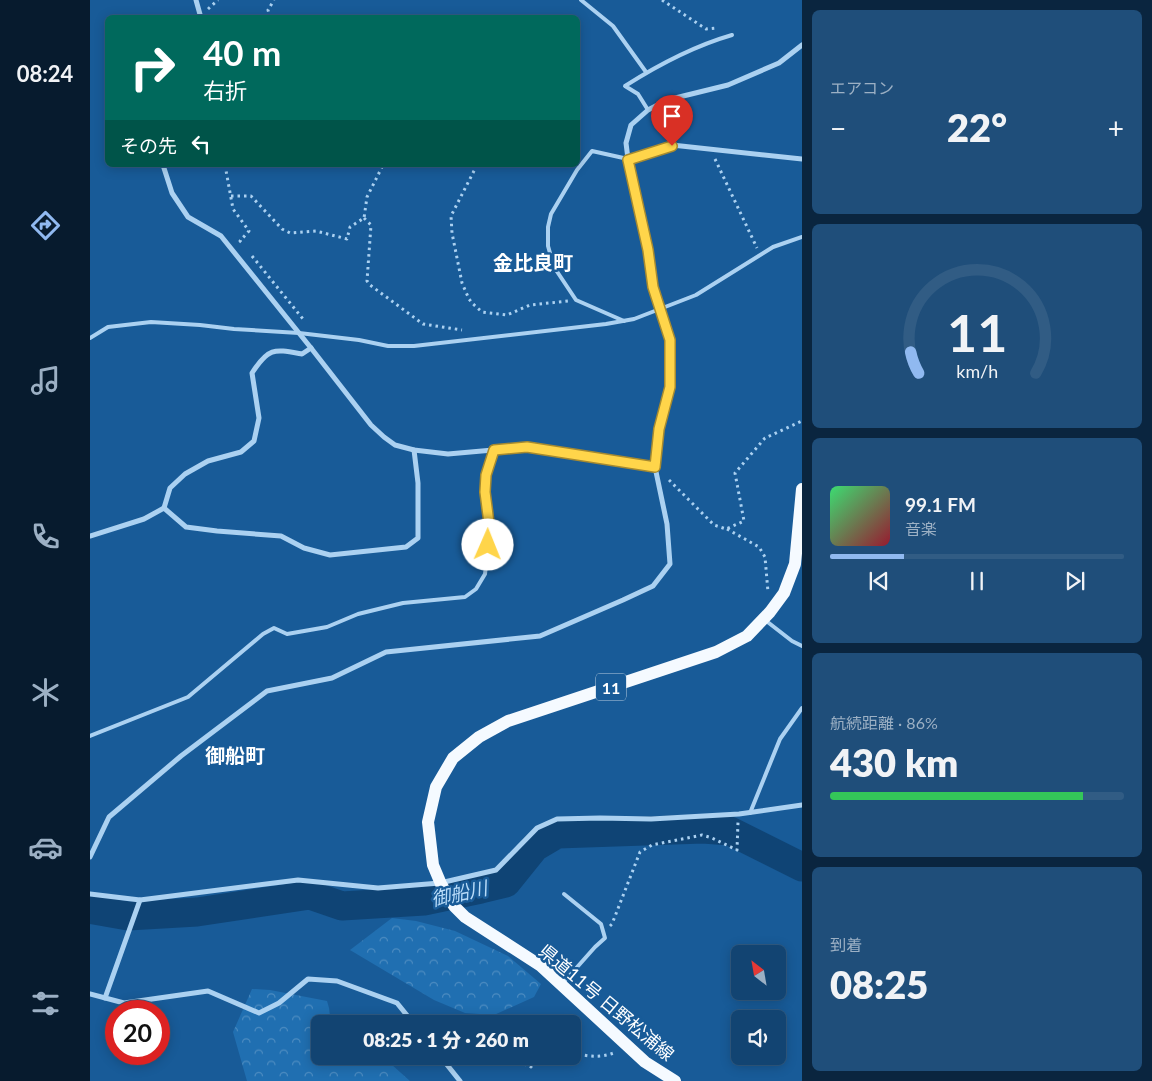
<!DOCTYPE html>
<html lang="ja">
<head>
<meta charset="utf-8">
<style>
  :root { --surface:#124472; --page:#1f4e7a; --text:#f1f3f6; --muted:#9cb0c4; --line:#315c84; --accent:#90b9f0 }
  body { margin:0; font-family:Lato,"Noto Sans JP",sans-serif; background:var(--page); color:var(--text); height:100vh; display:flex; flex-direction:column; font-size:19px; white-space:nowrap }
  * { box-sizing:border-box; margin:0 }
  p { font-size:16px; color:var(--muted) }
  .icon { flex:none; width:28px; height:28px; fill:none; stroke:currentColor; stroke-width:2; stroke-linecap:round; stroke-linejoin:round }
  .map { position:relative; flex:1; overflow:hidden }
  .drawer { display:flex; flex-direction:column; gap:10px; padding:10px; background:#0a253f; width:350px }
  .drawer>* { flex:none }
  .banner { position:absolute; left:15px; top:15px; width:475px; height:152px; border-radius:8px; box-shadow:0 2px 12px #0003,0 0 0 1px var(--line); background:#00695c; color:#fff; overflow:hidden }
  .needle { width:32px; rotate:329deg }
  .fabs { position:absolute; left:641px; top:945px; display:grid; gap:10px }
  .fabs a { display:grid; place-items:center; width:55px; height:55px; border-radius:8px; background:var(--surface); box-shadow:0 2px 12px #0003,0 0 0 1px var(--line); font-size:25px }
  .speed { position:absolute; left:15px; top:1000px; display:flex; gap:10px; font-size:25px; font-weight:700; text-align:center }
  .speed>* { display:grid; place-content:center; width:65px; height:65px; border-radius:50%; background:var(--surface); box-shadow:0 2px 12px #0003,0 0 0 1px var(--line); line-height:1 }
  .speed .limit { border:8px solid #d22; background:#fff; color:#111 }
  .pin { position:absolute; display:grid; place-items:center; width:42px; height:42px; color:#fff; margin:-51px -21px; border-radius:50% 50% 50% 0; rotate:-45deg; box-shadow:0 0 5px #0007 }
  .pin .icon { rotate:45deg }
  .me { position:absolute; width:55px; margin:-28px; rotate:1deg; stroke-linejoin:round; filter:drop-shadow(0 0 4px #0008) }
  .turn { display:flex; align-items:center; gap:18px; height:105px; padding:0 15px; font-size:22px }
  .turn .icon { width:65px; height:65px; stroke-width:2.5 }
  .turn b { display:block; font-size:35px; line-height:42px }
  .then { display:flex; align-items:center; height:48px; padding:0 15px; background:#0003; gap:10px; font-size:19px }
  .big { font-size:38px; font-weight:800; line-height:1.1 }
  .drawer .tile { flex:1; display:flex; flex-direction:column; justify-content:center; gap:8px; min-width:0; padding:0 18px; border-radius:8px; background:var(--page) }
  .drawer .dial { align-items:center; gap:0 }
  .dial svg { height:130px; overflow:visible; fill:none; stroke:var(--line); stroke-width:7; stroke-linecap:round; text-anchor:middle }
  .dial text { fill:var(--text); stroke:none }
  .song { display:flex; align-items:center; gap:15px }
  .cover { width:60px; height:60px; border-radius:8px; background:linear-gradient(135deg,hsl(140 70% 55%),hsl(350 70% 35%)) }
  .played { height:5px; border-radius:2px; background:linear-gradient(90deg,var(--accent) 25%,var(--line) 25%) }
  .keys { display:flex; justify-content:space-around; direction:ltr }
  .heat { display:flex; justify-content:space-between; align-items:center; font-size:28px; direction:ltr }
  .charge { height:8px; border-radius:4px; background:linear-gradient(90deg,#34c759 86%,var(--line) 0) }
  .trip { position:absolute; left:221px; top:1015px; width:270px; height:50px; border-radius:8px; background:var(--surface); box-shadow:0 2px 12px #0003,0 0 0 1px var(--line); font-weight:800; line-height:50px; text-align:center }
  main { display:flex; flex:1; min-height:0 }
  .dock { display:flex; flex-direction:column; width:90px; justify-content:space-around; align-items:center; background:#071b2e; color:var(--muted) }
  .dock .icon { width:35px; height:35px }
  .dock .current { color:var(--accent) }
  .dock b { font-size:22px; color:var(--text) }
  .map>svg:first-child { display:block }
</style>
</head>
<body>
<main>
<nav class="dock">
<b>08:24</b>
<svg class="icon current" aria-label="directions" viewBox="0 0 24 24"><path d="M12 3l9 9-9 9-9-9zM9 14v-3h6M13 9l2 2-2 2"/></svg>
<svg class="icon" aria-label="music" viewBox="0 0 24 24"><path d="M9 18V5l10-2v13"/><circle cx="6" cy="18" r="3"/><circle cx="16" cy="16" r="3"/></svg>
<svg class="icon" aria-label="phone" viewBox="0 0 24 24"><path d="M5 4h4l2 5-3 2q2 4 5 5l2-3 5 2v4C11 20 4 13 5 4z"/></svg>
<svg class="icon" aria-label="climate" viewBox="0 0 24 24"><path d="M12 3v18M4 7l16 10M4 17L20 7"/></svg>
<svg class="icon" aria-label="car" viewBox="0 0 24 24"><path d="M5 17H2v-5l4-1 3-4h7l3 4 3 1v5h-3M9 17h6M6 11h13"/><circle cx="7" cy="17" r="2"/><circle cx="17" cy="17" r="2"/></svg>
<svg class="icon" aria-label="filters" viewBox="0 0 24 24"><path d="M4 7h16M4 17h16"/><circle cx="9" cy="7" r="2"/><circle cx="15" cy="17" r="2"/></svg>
</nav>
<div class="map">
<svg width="712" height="1081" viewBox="0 0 712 1081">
  <defs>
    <pattern id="forest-crowns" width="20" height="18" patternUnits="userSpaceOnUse" patternTransform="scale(1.25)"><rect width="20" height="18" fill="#206fb1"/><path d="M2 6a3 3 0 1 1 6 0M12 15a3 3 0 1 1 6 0" fill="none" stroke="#4d8cc1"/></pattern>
  </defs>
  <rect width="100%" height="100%" fill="#185b98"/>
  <g fill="url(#forest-crowns)">
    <polygon points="302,918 326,921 365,931 418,956 451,984 444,997 404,1015 375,1013 344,1000 260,950"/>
    <polygon points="162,989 180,990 237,1001 239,1008 241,1024 230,1024 230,1056 292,1056 320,1081 157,1081 143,1032"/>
  </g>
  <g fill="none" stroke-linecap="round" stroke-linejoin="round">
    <polyline stroke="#9ecef3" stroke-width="5" points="0,910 4,910"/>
    <polyline stroke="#0f4475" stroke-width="29" points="4,910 38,916 107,912 220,895 252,906 334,901 391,889 416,883 445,847 467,834 613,829 640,831 712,867"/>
    <g stroke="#abd1f1" stroke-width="3" stroke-dasharray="2.5 4" stroke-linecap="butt">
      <polyline points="572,0 616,29 627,28"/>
      <polyline points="118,9 128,0"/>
      <polyline points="180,18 178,10 184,0"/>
      <polyline points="625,159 667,248"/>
      <polyline points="135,165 143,209 159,231 150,241 152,243"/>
      <polyline points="387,165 361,216 362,233 372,283 379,299 383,304 392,312 417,315 440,305 478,301"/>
      <polyline points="141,196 161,196 192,229 200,233 226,231 257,239 260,227 274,218 277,197 293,165"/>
      <polyline points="274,218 281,225 277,281 280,285 333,324 372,330"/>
      <polyline points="162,256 213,319"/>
      <polyline points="579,480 624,525 636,529 654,521 645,473 675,438 712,421"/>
      <polyline points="637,529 669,547 675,557 678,592"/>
      <polyline points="520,926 522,924 550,852 562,845 612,835 622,838 647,850 648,822"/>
      <path d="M482,1053C499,1056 509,1059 526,1052"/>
      <polyline points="416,1056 441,1067 448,1056"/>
    </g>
    <g stroke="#abd1f1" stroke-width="4">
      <polyline points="491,0 523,26 556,72"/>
      <path d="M558,110L548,94L535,86C568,65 604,46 642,35"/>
      <polyline points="534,321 486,300 464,267 458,246 458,227 461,214 487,170 502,151 538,159"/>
      <polyline points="0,338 18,327 61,322 110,325 144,329 209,333 269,340 298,346 324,346 516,324 544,319 606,295 683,247 712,237"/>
      <polyline points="675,620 702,641 712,646"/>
      <polyline points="0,736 98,697 173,634 184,628 197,634 237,627 268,614 313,603 375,597 386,589 395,574 400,531 395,492 396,475 404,450"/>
      <polyline points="660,813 690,739 712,708"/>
      <polyline points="473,983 505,947 515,938 511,924 474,894"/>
    </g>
    <g stroke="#abd1f1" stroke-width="5">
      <polyline points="106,0 111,18"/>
      <polyline points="538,159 582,145 712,159"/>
      <polyline points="73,165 82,193 98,217 131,236 221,348 281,425 294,437 305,445 324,450 358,454 437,447 565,467"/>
      <path d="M74,508L80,488L95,474L118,461L151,452L164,441L169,418L162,373C179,347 184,349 212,354L221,348"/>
      <polyline points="0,536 54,519 74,508 96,527 127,531 191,536 214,548 240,555 316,547 328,538 328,483 324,450"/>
      <polyline points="0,857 19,817 91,756 177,691 242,678 296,652 450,636 533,600 563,586 580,564 577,524 565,467 569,429 580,387 580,340 563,287 559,250 538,159 536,143 541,125 558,110 577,100 638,85 689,63 712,45"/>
      <polyline points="0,894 50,900 208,880 288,888 350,883 406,870 447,828 467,819 510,818 561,819 649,814 712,805"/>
      <polyline points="0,994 34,1003 118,991 169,1013 189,1003 218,979 247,981 307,1003 324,1024"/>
      <polyline points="15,998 50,900"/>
      <polyline points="350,1056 370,1081"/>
    </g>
    <polyline stroke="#f5faff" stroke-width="12" points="585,1081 555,1062 451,966 375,917 364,906 351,884 343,865 338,822 346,787 363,758 389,737 418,721 626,652 657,636 680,612 694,593 705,564 712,489"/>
  </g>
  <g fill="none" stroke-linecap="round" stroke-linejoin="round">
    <g stroke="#a68a30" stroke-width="12">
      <polyline id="route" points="398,545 400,531 395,492 396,475 404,450 437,447 565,467 569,429 580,387 580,340 563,287 558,250 538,160 582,146"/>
    </g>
    <use href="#route" stroke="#ffd54a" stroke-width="9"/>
  </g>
  <g text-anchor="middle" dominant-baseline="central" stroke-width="5" stroke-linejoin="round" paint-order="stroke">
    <rect fill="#185b98" stroke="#bacee0" stroke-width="1" x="506" y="673.5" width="30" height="27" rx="4"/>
    <g font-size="16" font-weight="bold" fill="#fff">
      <text x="521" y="687">11</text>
    </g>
    <g font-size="18" fill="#fff" stroke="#185b98">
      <text transform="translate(517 1002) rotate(40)">県道11号 日野松浦線</text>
    </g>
    <g font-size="19" font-style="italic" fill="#b8dbf8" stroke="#185b98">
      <text transform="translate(369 893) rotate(-12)">御船川</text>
    </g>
    <g font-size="20" font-weight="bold" fill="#fff" stroke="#185b98">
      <text x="443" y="262">金比良町</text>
      <text x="145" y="755">御船町</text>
    </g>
  </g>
</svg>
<div class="fabs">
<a><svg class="needle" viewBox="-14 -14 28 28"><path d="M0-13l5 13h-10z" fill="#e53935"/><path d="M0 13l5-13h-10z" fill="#9cb0c4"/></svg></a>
<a><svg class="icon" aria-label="sound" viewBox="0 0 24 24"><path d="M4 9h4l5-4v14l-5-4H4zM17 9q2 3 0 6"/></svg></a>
</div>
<div class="speed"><div class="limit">20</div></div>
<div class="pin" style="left:582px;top:146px;background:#d93025"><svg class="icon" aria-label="arrive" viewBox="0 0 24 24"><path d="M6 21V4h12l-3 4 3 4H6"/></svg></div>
<svg class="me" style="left:398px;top:545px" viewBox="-20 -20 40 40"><circle r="19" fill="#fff"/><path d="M0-13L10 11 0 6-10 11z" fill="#ffd54a"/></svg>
<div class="trip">08:25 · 1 分 · 260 m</div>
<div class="banner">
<div class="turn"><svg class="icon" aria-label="right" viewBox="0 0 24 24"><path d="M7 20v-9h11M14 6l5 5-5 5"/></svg><div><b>40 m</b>右折</div></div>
<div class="then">その先<svg class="icon" aria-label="left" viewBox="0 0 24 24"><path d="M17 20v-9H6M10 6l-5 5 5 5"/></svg></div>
</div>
</div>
<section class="drawer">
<div class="tile"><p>エアコン</p>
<div class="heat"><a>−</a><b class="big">22°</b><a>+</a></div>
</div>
<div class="tile dial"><svg viewBox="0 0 100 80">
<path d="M14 69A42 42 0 1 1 86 69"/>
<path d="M14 69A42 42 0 0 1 9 56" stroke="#90b9f0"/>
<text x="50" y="56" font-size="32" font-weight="700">11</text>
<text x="50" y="72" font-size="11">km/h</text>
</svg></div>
<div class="tile">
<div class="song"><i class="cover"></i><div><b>99.1 FM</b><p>音楽</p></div></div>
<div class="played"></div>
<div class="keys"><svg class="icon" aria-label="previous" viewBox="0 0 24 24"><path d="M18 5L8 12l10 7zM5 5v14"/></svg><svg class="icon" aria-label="pause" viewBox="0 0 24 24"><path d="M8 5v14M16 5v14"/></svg><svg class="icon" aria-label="next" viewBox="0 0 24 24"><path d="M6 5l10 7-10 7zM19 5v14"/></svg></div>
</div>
<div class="tile"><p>航続距離 · 86%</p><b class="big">430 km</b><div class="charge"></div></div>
<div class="tile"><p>到着</p><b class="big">08:25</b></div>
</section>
</main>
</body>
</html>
